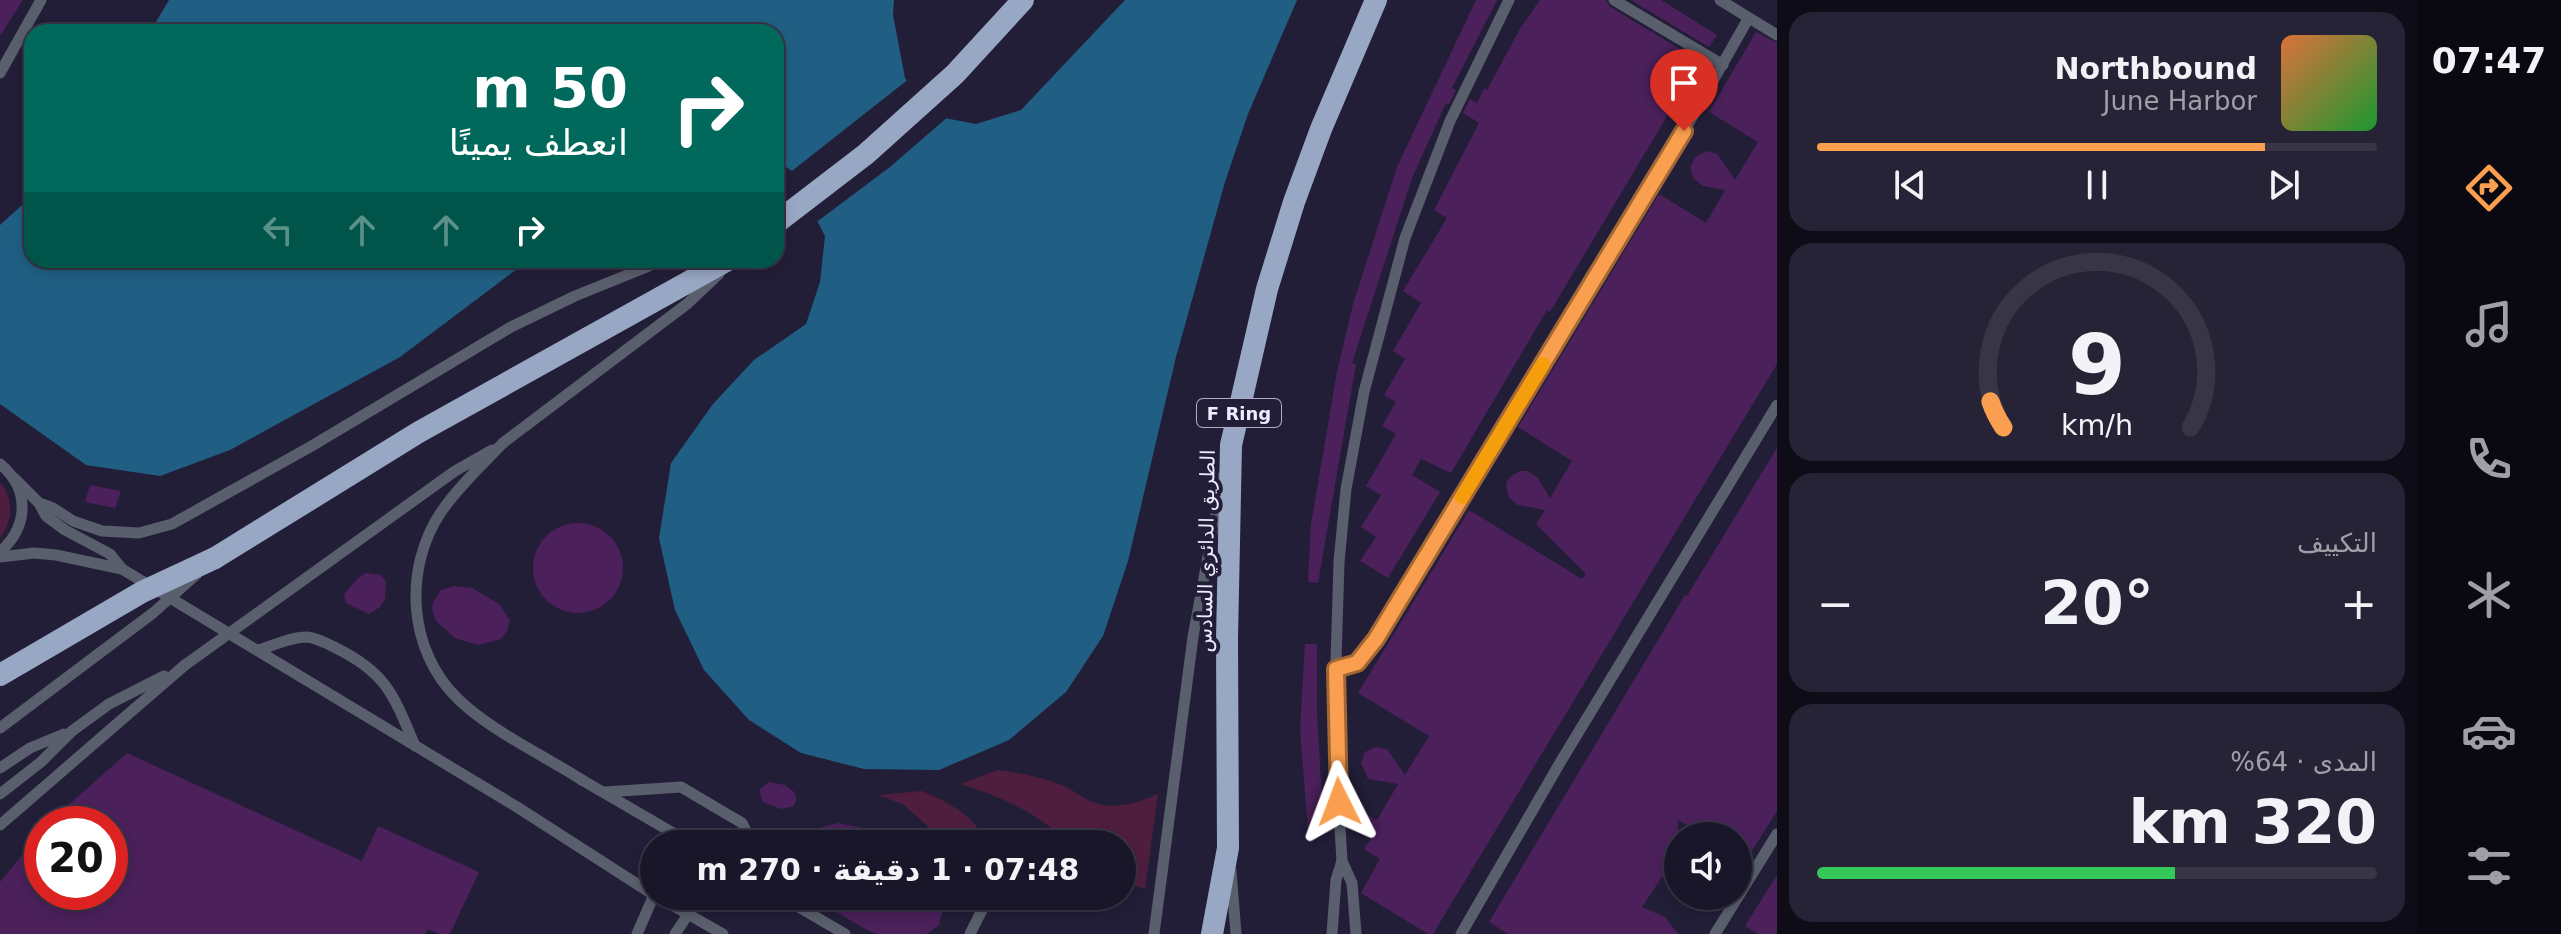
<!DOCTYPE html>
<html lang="ar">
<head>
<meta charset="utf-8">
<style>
  :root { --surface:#1a162a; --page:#272336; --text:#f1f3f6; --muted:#9f9fa8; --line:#383547; --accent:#fa9f4f }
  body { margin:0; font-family:"DejaVu Sans",Cairo,sans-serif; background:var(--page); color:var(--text); direction:rtl; height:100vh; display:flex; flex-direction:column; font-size:30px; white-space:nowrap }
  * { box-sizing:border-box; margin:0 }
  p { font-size:26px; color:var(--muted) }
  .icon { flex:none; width:44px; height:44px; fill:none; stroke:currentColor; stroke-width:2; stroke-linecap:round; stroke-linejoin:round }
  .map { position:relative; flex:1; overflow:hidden; direction:ltr }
  .side { display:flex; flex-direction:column; gap:12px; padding:12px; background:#0e0c17; width:640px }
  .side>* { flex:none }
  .top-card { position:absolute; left:24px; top:24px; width:760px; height:244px; border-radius:24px; box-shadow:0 4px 12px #0003,0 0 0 2px var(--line); direction:rtl; background:#00695c; color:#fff; overflow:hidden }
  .controls { position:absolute; left:1664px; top:822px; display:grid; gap:16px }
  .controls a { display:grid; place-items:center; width:88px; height:88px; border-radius:50%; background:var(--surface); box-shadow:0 4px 12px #0003,0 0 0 2px var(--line); font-size:40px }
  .speed { position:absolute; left:24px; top:806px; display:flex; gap:16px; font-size:40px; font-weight:700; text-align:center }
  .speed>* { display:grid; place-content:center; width:104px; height:104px; border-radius:50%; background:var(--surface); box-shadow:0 4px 12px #0003,0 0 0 2px var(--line); line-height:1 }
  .speed .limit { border:12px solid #d22; background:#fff; color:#111 }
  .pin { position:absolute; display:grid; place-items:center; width:68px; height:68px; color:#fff; margin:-82px -34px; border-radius:50% 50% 50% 0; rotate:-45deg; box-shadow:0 0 8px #0007 }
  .pin .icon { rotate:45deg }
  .me { position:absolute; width:88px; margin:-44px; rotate:357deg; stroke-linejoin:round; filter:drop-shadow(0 0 6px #0008) }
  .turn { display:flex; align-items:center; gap:28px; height:168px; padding:0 24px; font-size:36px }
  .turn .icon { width:104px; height:104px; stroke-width:2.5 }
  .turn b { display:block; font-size:56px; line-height:68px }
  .lanes { display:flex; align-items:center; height:76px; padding:0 24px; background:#0003; justify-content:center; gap:40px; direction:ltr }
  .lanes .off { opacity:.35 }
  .big { font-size:60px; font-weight:700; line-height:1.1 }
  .side .tile { flex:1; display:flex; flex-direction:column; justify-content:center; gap:12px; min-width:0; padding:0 28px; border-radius:24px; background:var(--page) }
  .side .dial { align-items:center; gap:0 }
  .dial svg { height:208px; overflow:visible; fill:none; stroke:var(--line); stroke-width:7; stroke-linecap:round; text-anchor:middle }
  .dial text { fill:var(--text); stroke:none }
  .song { display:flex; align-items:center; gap:24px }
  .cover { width:96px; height:96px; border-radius:12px; background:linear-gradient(135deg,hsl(20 70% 55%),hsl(130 70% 35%)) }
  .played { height:8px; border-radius:4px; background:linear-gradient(90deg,var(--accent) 80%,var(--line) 80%) }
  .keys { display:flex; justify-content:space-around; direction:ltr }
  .heat { display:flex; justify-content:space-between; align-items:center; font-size:44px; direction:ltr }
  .charge { height:12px; border-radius:6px; background:linear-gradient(90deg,#34c759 64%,var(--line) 0) }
  .trip { position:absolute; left:640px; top:830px; width:496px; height:80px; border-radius:40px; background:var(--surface); box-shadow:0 4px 12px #0003,0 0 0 2px var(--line); font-weight:700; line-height:80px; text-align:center; direction:rtl }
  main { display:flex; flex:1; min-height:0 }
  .tab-bar { display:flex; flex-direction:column; width:144px; justify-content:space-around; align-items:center; background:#0a0911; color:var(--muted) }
  .tab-bar .icon { width:56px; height:56px }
  .tab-bar .selected { color:var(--accent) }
  .tab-bar b { font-size:36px; color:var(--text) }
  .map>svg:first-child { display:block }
</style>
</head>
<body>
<main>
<nav class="tab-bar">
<b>07:47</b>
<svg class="icon selected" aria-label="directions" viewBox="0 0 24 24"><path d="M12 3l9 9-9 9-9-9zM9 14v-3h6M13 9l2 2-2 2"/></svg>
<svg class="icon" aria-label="music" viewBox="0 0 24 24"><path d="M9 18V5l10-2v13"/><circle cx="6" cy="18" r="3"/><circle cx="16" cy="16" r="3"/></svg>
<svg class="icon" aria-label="phone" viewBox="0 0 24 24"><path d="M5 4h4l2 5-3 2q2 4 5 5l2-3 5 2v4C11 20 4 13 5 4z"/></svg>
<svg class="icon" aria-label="climate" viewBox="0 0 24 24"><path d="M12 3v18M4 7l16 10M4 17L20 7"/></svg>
<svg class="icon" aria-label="car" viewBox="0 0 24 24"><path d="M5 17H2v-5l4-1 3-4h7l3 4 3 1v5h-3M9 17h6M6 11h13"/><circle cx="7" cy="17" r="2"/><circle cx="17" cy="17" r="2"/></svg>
<svg class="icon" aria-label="filters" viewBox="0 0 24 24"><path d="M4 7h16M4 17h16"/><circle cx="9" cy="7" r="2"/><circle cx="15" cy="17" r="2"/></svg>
</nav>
<section class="side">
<div class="tile">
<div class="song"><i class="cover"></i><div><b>Northbound</b><p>June Harbor</p></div></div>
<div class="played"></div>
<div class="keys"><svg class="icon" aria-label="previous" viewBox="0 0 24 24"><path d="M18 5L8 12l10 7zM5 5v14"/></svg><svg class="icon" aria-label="pause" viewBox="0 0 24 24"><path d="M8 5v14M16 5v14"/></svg><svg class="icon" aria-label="next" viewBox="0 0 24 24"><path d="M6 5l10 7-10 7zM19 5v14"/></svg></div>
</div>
<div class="tile dial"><svg viewBox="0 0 100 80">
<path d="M14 69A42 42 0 1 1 86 69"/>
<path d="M14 69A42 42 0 0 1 9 59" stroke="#fa9f4f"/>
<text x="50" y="56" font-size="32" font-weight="700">9</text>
<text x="50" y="72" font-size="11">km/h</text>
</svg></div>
<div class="tile"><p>التكييف</p>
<div class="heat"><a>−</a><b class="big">20°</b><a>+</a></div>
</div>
<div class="tile"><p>المدى · 64%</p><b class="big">320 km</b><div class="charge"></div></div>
</section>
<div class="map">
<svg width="1777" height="934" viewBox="0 0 1777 934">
  <rect width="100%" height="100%" fill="#231e38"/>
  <g fill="#4f1e3f">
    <path d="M0,482C14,500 13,520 0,538Z"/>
    <path d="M997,770C1019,773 1038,776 1059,784C1068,787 1077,794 1086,799C1110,812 1135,804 1158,794L1145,889L1122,881V844H1069C1039,813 1002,797 961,784Z"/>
    <path d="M922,791C943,800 962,809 977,827L969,838V844H948L904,805L879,795Z"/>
  </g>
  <g fill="#205f83">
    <polygon points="169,0 894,0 893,15 905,78 934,116 976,124 1021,110 1125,0 1297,0 1248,114 1225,182 1176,357 1128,561 1103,636 1066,692 1009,740 939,770 864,769 801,753 749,720 704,670 675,610 659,538 671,463 713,404 754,360 806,324 820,282 825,236 792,171 776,160 776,32 150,32"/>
    <polygon points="32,196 32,260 529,260 400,357 230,450 160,476 86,465 0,404 0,225"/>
  </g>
  <polygon fill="#231e38" points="910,78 937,112 950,115 890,167 814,224 788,174"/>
  <g fill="#4b205b">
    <polygon points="0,0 23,0 0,36"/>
    <polygon points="1476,0 1497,0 1452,88 1456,90 1449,104 1446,103 1412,178 1352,363 1356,364 1318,583 1308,582 1311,524 1337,372 1353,304 1397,167"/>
    <polygon points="1540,0 1606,0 1610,7 1700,61 1550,312 1547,310 1451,473 1421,459 1412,475 1440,492 1388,578 1360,561 1376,537 1361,527 1381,495 1366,486 1396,434 1382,426 1396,402 1384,395 1405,359 1393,351 1421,303 1403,291 1447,218 1434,210 1479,123 1463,113 1470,99 1477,103 1484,88 1487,90 1521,27"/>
    <polygon points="1631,0 1661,0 1717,35 1709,47"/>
    <polygon points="1756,32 1777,43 1777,364 1433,934 1428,934 1361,893 1380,859 1364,849 1373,835 1360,828 1367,814 1377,820 1398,784 1368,779 1361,763 1365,752 1376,747 1387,749 1405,775 1429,736 1358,693 1469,510 1582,579 1586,574 1536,524 1545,510 1518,505 1509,498 1506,487 1507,481 1511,476 1521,471 1527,471 1537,477 1550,498 1572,461 1518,427 1659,194 1706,223 1725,190 1703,186 1694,179 1690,168 1695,157 1706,151 1717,154 1735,180 1758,142 1709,112"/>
    <polygon points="1777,448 1777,811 1738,873 1738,836 1704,836 1678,820 1678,887 1662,877 1642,907 1665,917 1678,934 1508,934 1489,922 1685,595 1687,596"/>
    <polygon points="90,485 121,491 115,508 85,502"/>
    <circle cx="578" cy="568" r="45"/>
    <polygon points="366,573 381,575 386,582 385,599 380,607 369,614 346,603 344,594 358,578"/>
    <polygon points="454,586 472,588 499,604 510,621 507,631 501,639 478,645 468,642 455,638 436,621 432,609 433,602 441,590"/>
    <polygon points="1305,644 1317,644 1317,714 1324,832 1308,831 1300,730"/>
    <polygon points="127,753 362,861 378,826 479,872 450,934 439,934 428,929 425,934 0,934 0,882 42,831 42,892 110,892 110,824 47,824"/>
    <polygon points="769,782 785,785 793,791 797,798 794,806 781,809 763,802 759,790"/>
    <polygon points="838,823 906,837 905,844 800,844 816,829"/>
    <polygon points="1777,875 1777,934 1758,934 1745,926"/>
    <polygon points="819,896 946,896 939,925 927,934 877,934 869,931 831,909"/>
  </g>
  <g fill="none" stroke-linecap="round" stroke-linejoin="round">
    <g stroke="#595f6c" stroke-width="11">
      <polyline points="1614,0 1723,65"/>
      <polyline points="1720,0 1777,35"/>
      <polyline points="0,73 41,0"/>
      <polyline points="503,443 687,304 719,274"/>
      <path d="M0,464C30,489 29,526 0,552"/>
      <polyline points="14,478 39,503 46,516 65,530 110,554 122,569 517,807 654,895"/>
      <polyline points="39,503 53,508 73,521 102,531 139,533 172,524 310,447 511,327 575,296 664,260"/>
      <polyline points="0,557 34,553 56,555 122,569"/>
      <path d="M259,650C274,645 291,637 307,637C317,638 326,643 336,648C387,673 394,696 415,746"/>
      <polyline points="1336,669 1357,663 1376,639 1693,116 1748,19"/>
      <polyline points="0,728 97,655"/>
      <polyline points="0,768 30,748 64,734"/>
      <polyline points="582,780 692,844"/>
      <polyline points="605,792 681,787 742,823 753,844"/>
      <polyline points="0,794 41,762 72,731 109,704 164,676"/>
      <polyline points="0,825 185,665"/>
      <polyline points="1231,871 1236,934"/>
      <polyline points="656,896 723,934"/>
      <polyline points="780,896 845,934"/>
      <polyline points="637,934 654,895"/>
      <polyline points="675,934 689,913"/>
      <polyline points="970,934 983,908"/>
      <polyline points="1154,934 1193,637 1223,476"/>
      <polyline points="1332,934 1336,880 1342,861"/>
      <polyline points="1356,934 1352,883 1342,861 1337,779 1335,693 1339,562 1346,489 1364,392 1405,238 1450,121 1509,0"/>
      <polyline points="1461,934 1561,761 1777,405"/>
      <polyline points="1715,934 1777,834"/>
    </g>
    <g stroke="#98a7c4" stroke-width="22">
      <polyline points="776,223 866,154 955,74 1023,0"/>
      <polyline points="215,558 419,432 728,260"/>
      <polyline points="1212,934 1228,848 1227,639 1231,445 1267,289 1294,202 1321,129 1376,0"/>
    </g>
    <g stroke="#595f6c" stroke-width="11">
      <path d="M503,443C482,465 458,487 441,512C403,569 408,651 458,699C491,731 543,755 582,780"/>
      <polyline points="97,655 153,613 197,574"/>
      <polyline points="185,665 455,471 492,450"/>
    </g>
    <polyline stroke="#98a7c4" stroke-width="22" points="0,675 142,592 215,558"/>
  </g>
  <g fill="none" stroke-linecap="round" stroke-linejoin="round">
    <g stroke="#a26733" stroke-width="20">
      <polyline id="route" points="1339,802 1336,669 1357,663 1376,639 1684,131"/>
    </g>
    <use href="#route" stroke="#fa9f4f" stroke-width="14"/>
    <polyline stroke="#f59e0b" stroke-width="14" points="1462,497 1543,364"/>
  </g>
  <g text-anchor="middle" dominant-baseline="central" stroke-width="8" stroke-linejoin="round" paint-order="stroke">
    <rect fill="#231e38" stroke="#b0aec2" stroke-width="2" x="1197" y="399" width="84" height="28" rx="6"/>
    <g font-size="18" font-weight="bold" fill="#edebfd">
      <text x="1239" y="413">F Ring</text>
    </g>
    <g font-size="20" fill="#edebfd" stroke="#231e38">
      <text transform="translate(1206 551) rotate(-89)">الطريق الدائري السادس</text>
    </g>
  </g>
</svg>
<div class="controls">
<a><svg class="icon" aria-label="sound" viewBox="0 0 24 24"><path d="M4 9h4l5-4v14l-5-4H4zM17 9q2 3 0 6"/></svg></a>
</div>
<div class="speed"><div class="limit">20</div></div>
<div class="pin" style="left:1684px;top:131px;background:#d93025"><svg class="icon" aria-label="arrive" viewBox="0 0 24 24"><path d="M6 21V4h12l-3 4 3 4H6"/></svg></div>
<svg class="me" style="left:1339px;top:802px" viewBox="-20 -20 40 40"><path d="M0-17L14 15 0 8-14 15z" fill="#fa9f4f" stroke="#fff" stroke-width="4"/></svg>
<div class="trip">07:48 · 1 دقيقة · 270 m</div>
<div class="top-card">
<div class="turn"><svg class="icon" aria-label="right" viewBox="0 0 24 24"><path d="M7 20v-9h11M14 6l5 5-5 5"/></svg><div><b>50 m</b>انعطف يمينًا</div></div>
<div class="lanes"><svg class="icon off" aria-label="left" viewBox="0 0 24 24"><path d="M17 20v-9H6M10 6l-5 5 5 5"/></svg><svg class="icon off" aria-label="ahead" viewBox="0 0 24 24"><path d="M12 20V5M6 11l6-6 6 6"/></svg><svg class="icon off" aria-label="ahead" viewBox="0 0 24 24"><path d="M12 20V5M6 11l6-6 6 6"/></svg><svg class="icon" aria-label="right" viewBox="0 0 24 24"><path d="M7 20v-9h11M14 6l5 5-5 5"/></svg></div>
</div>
</div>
</main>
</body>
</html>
